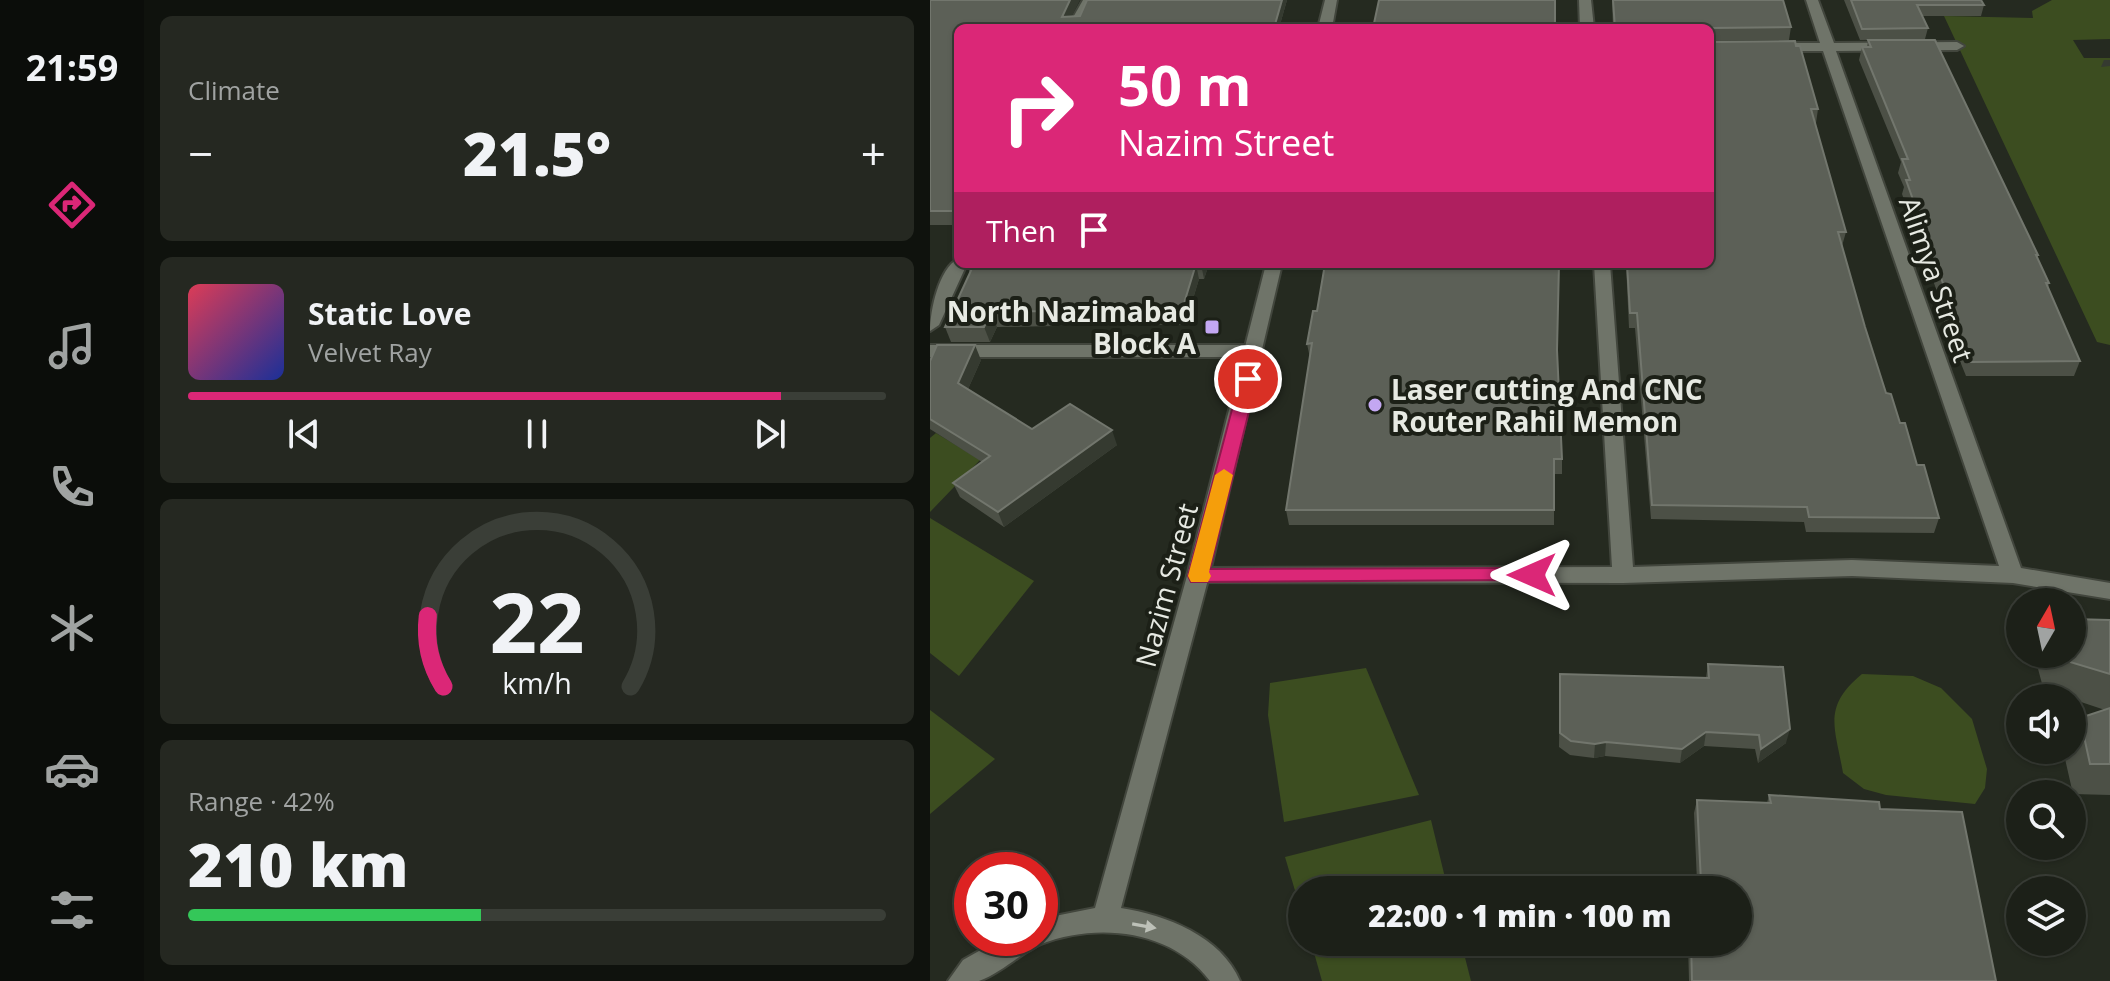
<!DOCTYPE html>
<html lang="en">
<head>
<meta charset="utf-8">
<style>
  :root { --surface:#1c2018; --page:#252821; --text:#f1f3f6; --muted:#a0a3a2; --line:#3a3e37; --accent:#db2777 }
  body { margin:0; font-family:"Open Sans",sans-serif; background:var(--page); color:var(--text); height:100vh; display:flex; flex-direction:column; font-size:30px; white-space:nowrap }
  * { box-sizing:border-box; margin:0 }
  p { font-size:26px; color:var(--muted) }
  .icon { flex:none; width:44px; height:44px; fill:none; stroke:currentColor; stroke-width:2; stroke-linecap:round; stroke-linejoin:round }
  .map { position:relative; flex:1; overflow:hidden }
  .panel { display:flex; flex-direction:column; gap:16px; padding:16px; background:#0f120d; width:786px }
  .panel>* { flex:none }
  .banner { position:absolute; left:24px; top:24px; width:760px; height:244px; border-radius:12px; box-shadow:0 2px 6px #0004,0 0 0 2px var(--line); background:#db2777; color:#fff; overflow:hidden }
  .needle { width:52px; rotate:9deg }
  .fabs { position:absolute; left:1076px; top:588px; display:grid; gap:16px }
  .fabs a { display:grid; place-items:center; width:80px; height:80px; border-radius:50%; background:var(--surface); box-shadow:0 2px 6px #0004,0 0 0 2px var(--line); font-size:40px }
  .speed { position:absolute; left:24px; top:852px; display:flex; gap:16px; font-size:40px; font-weight:700; text-align:center }
  .speed>* { display:grid; place-content:center; width:104px; height:104px; border-radius:50%; background:var(--surface); box-shadow:0 2px 6px #0004,0 0 0 2px var(--line); line-height:1 }
  .speed .limit { border:12px solid #d22; background:#fff; color:#111 }
  .pin { position:absolute; display:grid; place-items:center; width:68px; height:68px; color:#fff; margin:-34px; border:4px solid #fff; border-radius:50%; box-shadow:0 2px 8px #0007 }
  .me { position:absolute; width:88px; margin:-44px; rotate:270deg; stroke-linejoin:round; filter:drop-shadow(0 0 6px #0008) }
  .turn { display:flex; align-items:center; gap:28px; height:168px; padding:0 32px; font-size:36px }
  .turn .icon { width:104px; height:104px; stroke-width:2.5 }
  .turn b { display:block; font-size:56px; line-height:68px }
  .then { display:flex; align-items:center; height:76px; padding:0 32px; background:#0003; gap:16px; font-size:30px }
  .big { font-size:60px; font-weight:800; line-height:1.1 }
  .panel .tile { flex:1; display:flex; flex-direction:column; justify-content:center; gap:12px; min-width:0; padding:0 28px; border-radius:12px; background:var(--page) }
  .panel .dial { align-items:center; gap:0 }
  .dial svg { height:208px; overflow:visible; fill:none; stroke:var(--line); stroke-width:7; stroke-linecap:round; text-anchor:middle }
  .dial text { fill:var(--text); stroke:none }
  .song { display:flex; align-items:center; gap:24px }
  .cover { width:96px; height:96px; border-radius:12px; background:linear-gradient(135deg,hsl(350 70% 55%),hsl(230 70% 35%)) }
  .played { height:8px; border-radius:4px; background:linear-gradient(90deg,var(--accent) 85%,var(--line) 85%) }
  .keys { display:flex; justify-content:space-around; direction:ltr }
  .heat { display:flex; justify-content:space-between; align-items:center; font-size:44px; direction:ltr }
  .charge { height:12px; border-radius:6px; background:linear-gradient(90deg,#34c759 42%,var(--line) 0) }
  .trip { position:absolute; left:358px; top:876px; width:464px; height:80px; border-radius:40px; background:var(--surface); box-shadow:0 2px 6px #0004,0 0 0 2px var(--line); font-weight:800; line-height:80px; text-align:center }
  main { display:flex; flex:1; min-height:0 }
  .dock { display:flex; flex-direction:column; width:144px; justify-content:space-around; align-items:center; background:#0b0d0a; color:var(--muted) }
  .dock .icon { width:56px; height:56px }
  .dock .current { color:var(--accent) }
  .dock b { font-size:36px; color:var(--text) }
  .map>svg:first-child { display:block }
</style>
</head>
<body>
<main>
<nav class="dock">
<b>21:59</b>
<svg class="icon current" aria-label="directions" viewBox="0 0 24 24"><path d="M12 3l9 9-9 9-9-9zM9 14v-3h6M13 9l2 2-2 2"/></svg>
<svg class="icon" aria-label="music" viewBox="0 0 24 24"><path d="M9 18V5l10-2v13"/><circle cx="6" cy="18" r="3"/><circle cx="16" cy="16" r="3"/></svg>
<svg class="icon" aria-label="phone" viewBox="0 0 24 24"><path d="M5 4h4l2 5-3 2q2 4 5 5l2-3 5 2v4C11 20 4 13 5 4z"/></svg>
<svg class="icon" aria-label="climate" viewBox="0 0 24 24"><path d="M12 3v18M4 7l16 10M4 17L20 7"/></svg>
<svg class="icon" aria-label="car" viewBox="0 0 24 24"><path d="M5 17H2v-5l4-1 3-4h7l3 4 3 1v5h-3M9 17h6M6 11h13"/><circle cx="7" cy="17" r="2"/><circle cx="17" cy="17" r="2"/></svg>
<svg class="icon" aria-label="filters" viewBox="0 0 24 24"><path d="M4 7h16M4 17h16"/><circle cx="9" cy="7" r="2"/><circle cx="15" cy="17" r="2"/></svg>
</nav>
<section class="panel">
<div class="tile"><p>Climate</p>
<div class="heat"><a>−</a><b class="big">21.5°</b><a>+</a></div>
</div>
<div class="tile">
<div class="song"><i class="cover"></i><div><b>Static Love</b><p>Velvet Ray</p></div></div>
<div class="played"></div>
<div class="keys"><svg class="icon" aria-label="previous" viewBox="0 0 24 24"><path d="M18 5L8 12l10 7zM5 5v14"/></svg><svg class="icon" aria-label="pause" viewBox="0 0 24 24"><path d="M8 5v14M16 5v14"/></svg><svg class="icon" aria-label="next" viewBox="0 0 24 24"><path d="M6 5l10 7-10 7zM19 5v14"/></svg></div>
</div>
<div class="tile dial"><svg viewBox="0 0 100 80">
<path d="M14 69A42 42 0 1 1 86 69"/>
<path d="M14 69A42 42 0 0 1 8 42" stroke="#db2777"/>
<text x="50" y="56" font-size="32" font-weight="700">22</text>
<text x="50" y="72" font-size="11">km/h</text>
</svg></div>
<div class="tile"><p>Range · 42%</p><b class="big">210 km</b><div class="charge"></div></div>
</section>
<div class="map">
<svg width="1180" height="981" viewBox="0 0 1180 981">
  <rect width="100%" height="100%" fill="#252a20"/>
  <g fill="#3c4d20">
    <polygon points="1122,0 1180,0 1180,39 1143,40 1154,58 1180,58 1180,345 1167,342 1014,16 1103,18 1102,11"/>
    <polygon points="6,433 50,460 0,512 0,438"/>
    <polygon points="0,518 104,581 29,676 0,653"/>
    <polygon points="436,668 489,795 354,822 338,715 340,683"/>
    <path d="M932,674L983,676L1011,688L1042,719L1057,769L1055,788L1045,804L956,795L934,789L913,773C905,727 892,707 932,674Z"/>
    <polygon points="0,710 65,759 0,814"/>
    <polygon points="501,820 518,890 372,890 372,914 355,857"/>
    <polygon points="381,942 531,942 541,981 392,981"/>
  </g>
  <g fill="none" stroke-linecap="round" stroke-linejoin="round">
    <g stroke="#42463d" stroke-width="4">
      <g id="minor">
        <polygon points="153,0 165,0 151,28 137,28"/>
        <polygon points="649,0 661,0 664,28 650,28"/>
        <polygon points="876,0 888,0 904,43 1027,42 1034,46 1027,50 906,51 1091,568 1180,583 1180,599 1083,583 922,576 693,583 260,582 257,576 260,570 268,568 682,567 664,264 680,264 703,567 922,560 1069,566 893,51 844,51 837,47 844,43 890,43"/>
        <path d="M28,259V264H37L9,325L0,331C0,311 9,268 28,259Z"/>
        <polygon points="0,345 325,345 334,351 325,357 0,357"/>
      </g>
    </g>
    <g stroke="#42463d" stroke-width="4">
      <g id="tertiary">
        <polygon points="395,0 407,0 402,28 388,28"/>
        <path d="M336,264H352L279,576L191,908C236,915 291,936 310,981H280C242,930 168,922 111,944C92,952 70,974 49,981C41,981 27,981 18,981L33,960L72,938H110V919L165,908L257,576Z"/>
      </g>
    </g>
    <use href="#minor" fill="#6f7469" fill-rule="evenodd"/>
    <use href="#tertiary" fill="#6f7469" fill-rule="evenodd"/>
  </g>
  <g fill="#4c5046">
    <polygon points="0,0 142,17 150,16 157,0 357,0 349,28 28,28 28,225 0,225"/>
    <polygon points="682,0 853,0 861,27 859,40 781,41 888,109 886,123 885,123 916,232 912,246 935,327 956,393 970,423 1009,518 1004,533 876,532 874,522 721,519 705,328 699,328 696,264 780,264 780,28 683,28"/>
    <polygon points="914,0 1051,0 1054,5 1051,16 992,16 998,28 995,39 930,40"/>
    <polygon points="938,40 1108,255 1107,258 1119,283 1118,288 1150,361 1144,376 1036,376 1007,304 1009,297 972,194 974,187 968,173 971,162 929,60 932,47 937,47"/>
    <polygon points="37,264 279,264 274,279 269,279 255,325 128,323 127,326 67,327 60,342 21,342 15,327 40,274"/>
    <polygon points="387,311 627,350 632,459 632,474 624,474 624,525 359,525 356,510 380,358 377,344"/>
    <polygon points="51,360 38,389 102,429 187,445 74,527 30,497 23,483 52,462 0,429 0,361"/>
    <polygon points="1180,620 1180,795 1143,794 1133,750 1142,750 1142,732 1150,718 1175,710 1142,699 1142,698 1138,698 1114,691 1104,654 1142,654"/>
    <polygon points="778,664 856,743 828,763 825,749 774,746 750,763 675,756 664,758 640,755 629,747 630,674 776,678"/>
    <polygon points="839,795 950,809 1066,981 759,981 758,942 808,942 808,890 757,890 758,881 767,882 764,813 767,800 837,803"/>
  </g>
  <g fill="#353a30">
    <polygon points="140,0 150,0 136,28 132,17"/>
    <polygon points="352,0 357,0 349,28 344,28"/>
    <polygon points="1174,60 1180,60 1180,66 1171,67"/>
    <polygon points="266,264 269,279 255,325 252,310"/>
    <polygon points="271,264 279,264 274,279"/>
    <polygon points="123,308 128,323 127,326 122,311"/>
    <polygon points="61,312 67,327 60,342 54,327"/>
    <polygon points="45,345 51,360 34,398 28,383"/>
    <polygon points="182,430 187,445 74,527 68,512"/>
    <polygon points="860,729 856,743 828,763 831,749"/>
    <polygon points="776,732 774,746 750,763 752,749"/>
    <polygon points="676,742 675,756 664,758 665,744"/>
  </g>
  <g fill="#5c6057" stroke="#72766d" stroke-width="2">
    <polygon points="0,0 140,0 132,17 150,16 157,0 352,0 344,28 28,28 28,211 0,211"/>
    <polygon points="449,0 625,0 625,28 443,28"/>
    <polygon points="683,0 853,0 861,27 781,28 780,33 780,28 685,28"/>
    <polygon points="921,0 1051,0 1054,5 987,5 998,28 932,29"/>
    <polygon points="780,40 782,42 865,41 866,46 870,46 888,109 881,109 916,232 908,232 935,327 956,393 961,394 970,423 975,423 987,465 994,465 1009,518 879,517 877,507 722,505 707,313 700,313 697,264 780,264"/>
    <polygon points="938,40 1005,40 1108,255 1106,255 1119,283 1116,283 1150,361 1041,362 1011,289 1015,289 976,180 980,180 972,159 978,159 932,47 941,47"/>
    <polygon points="37,264 271,264 266,264 252,310 123,308 122,311 61,312 54,327 15,327 44,264"/>
    <polygon points="395,264 629,264 627,350 632,459 624,459 624,510 356,510 382,343 377,344 383,311 387,311"/>
    <polygon points="7,345 45,345 28,383 102,429 140,404 182,430 68,512 23,483 60,456 0,419 0,361"/>
    <polygon points="1142,619 1180,620 1180,674 1130,659 1128,654 1142,654"/>
    <polygon points="778,664 853,667 860,729 831,749 829,735 776,732 752,749 676,742 665,744 641,741 630,733 630,674 779,678"/>
    <polygon points="1180,708 1180,764 1160,764 1150,718"/>
    <polygon points="839,795 949,802 950,809 1032,812 1066,981 762,981 761,942 808,942 808,890 759,890 758,881 771,882 767,800 841,803"/>
  </g>
  <defs><path id="oneway-solid" d="M-6-.8H1V-3.2L6.5 0L1 3.2V.8H-6Z" transform="scale(2)"/></defs>
  <use fill="#bdc1b8" href="#oneway-solid" transform="translate(214 926) rotate(10)"/>
  <polygon fill="#db2777" stroke="#8e194d" stroke-width="2" points="318,373 327,379 280,569 602,568 608,570 611,575 608,580 261,582 258,576 310,379"/>
  <polygon fill="#f59e0b" points="294,469 303,475 279,572 281,576 278,582 261,582 258,576 285,475"/>
  <g fill="#c3a7f2" stroke="#1c2017" stroke-width="3">
    <rect x="274" y="319" width="16" height="16" rx="4"/>
    <circle cx="445" cy="405" r="8"/>
  </g>
  <g text-anchor="middle" dominant-baseline="central" stroke-width="8" stroke-linejoin="round" paint-order="stroke">
    <g font-size="28" fill="#e7eae3" stroke="#1c2017">
      <text transform="translate(1007 279) rotate(71)">Alimya Street</text>
      <text transform="translate(236 585) rotate(-75)">Nazim Street</text>
    </g>
    <g font-size="28" font-weight="bold" fill="#e7eae3" stroke="#1c2017" text-anchor="end">
      <text x="266" y="311">North Nazimabad<tspan x="266" dy="32">Block A</tspan></text>
      <text x="461" y="389" text-anchor="start">Laser cutting And CNC<tspan x="461" dy="32">Router Rahil Memon</tspan></text>
    </g>
  </g>
</svg>
<div class="fabs">
<a><svg class="needle" viewBox="-14 -14 28 28"><path d="M0-13l5 13h-10z" fill="#e53935"/><path d="M0 13l5-13h-10z" fill="#a0a3a2"/></svg></a>
<a><svg class="icon" aria-label="sound" viewBox="0 0 24 24"><path d="M4 9h4l5-4v14l-5-4H4zM17 9q2 3 0 6"/></svg></a>
<a><svg class="icon" aria-label="search" viewBox="0 0 24 24"><circle cx="10" cy="10" r="6"/><path d="M15 15l6 6"/></svg></a>
<a><svg class="icon" aria-label="layers" viewBox="0 0 24 24"><path d="M12 4l9 5-9 5-9-5zM3 14l9 5 9-5"/></svg></a>
</div>
<div class="speed"><div class="limit">30</div></div>
<div class="pin" style="left:318px;top:379px;background:#d93025"><svg class="icon" aria-label="arrive" viewBox="0 0 24 24"><path d="M6 21V4h12l-3 4 3 4H6"/></svg></div>
<svg class="me" style="left:602px;top:575px" viewBox="-20 -20 40 40"><path d="M0-17L14 15 0 8-14 15z" fill="#db2777" stroke="#fff" stroke-width="4"/></svg>
<div class="trip">22:00 · 1 min · 100 m</div>
<div class="banner">
<div class="turn"><svg class="icon" aria-label="right" viewBox="0 0 24 24"><path d="M7 20v-9h11M14 6l5 5-5 5"/></svg><div><b>50 m</b>Nazim Street</div></div>
<div class="then">Then<svg class="icon" aria-label="arrive" viewBox="0 0 24 24"><path d="M6 21V4h12l-3 4 3 4H6"/></svg></div>
</div>
</div>
</main>
</body>
</html>
